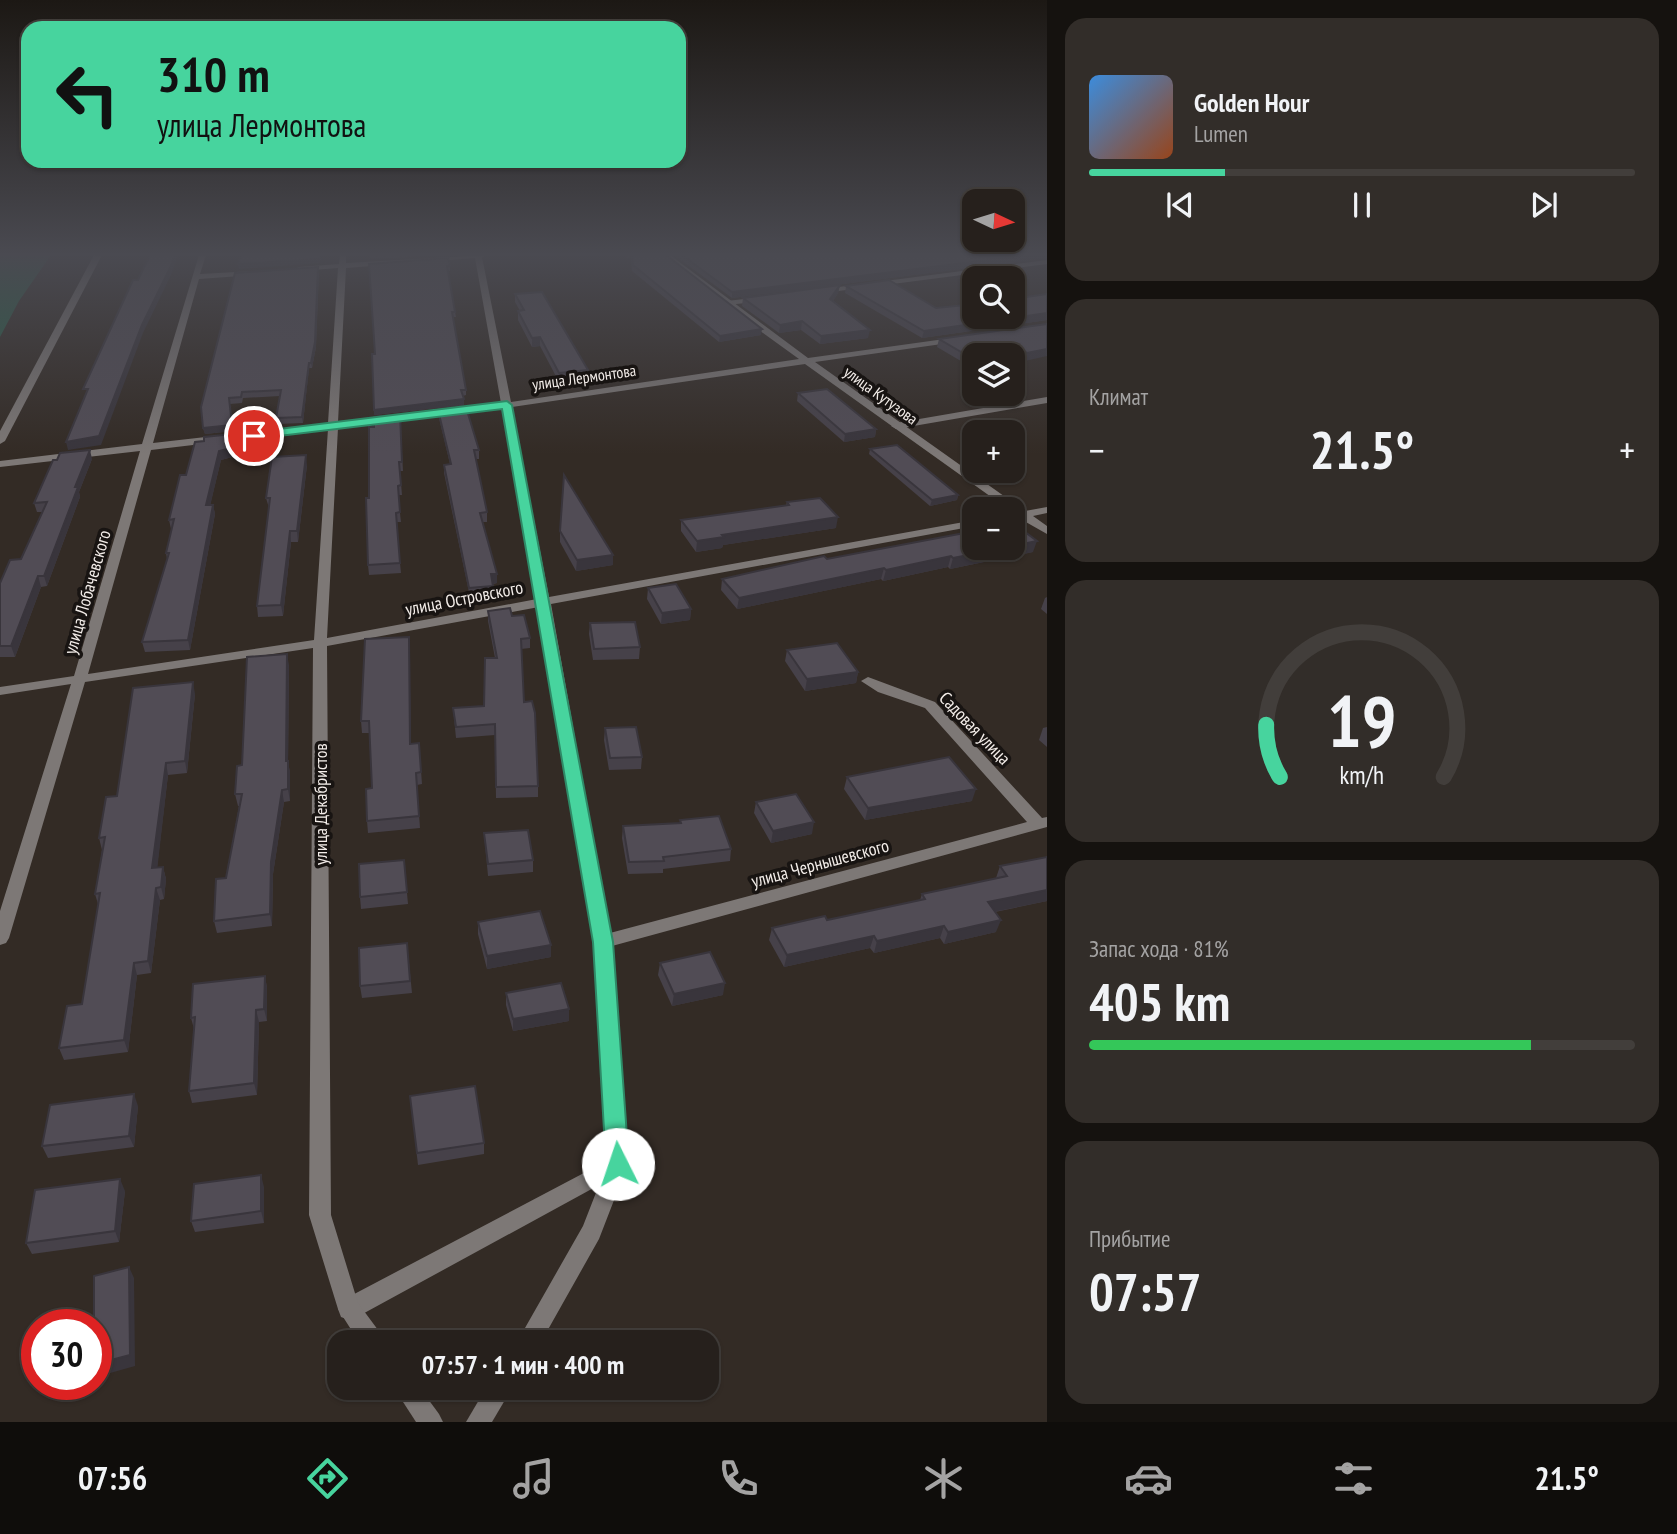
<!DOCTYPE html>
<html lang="ru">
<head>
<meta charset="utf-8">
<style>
  :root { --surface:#26201c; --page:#322d29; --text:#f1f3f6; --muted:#a4a3a3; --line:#423e3b; --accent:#47d49e }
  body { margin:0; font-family:"PT Sans Narrow",sans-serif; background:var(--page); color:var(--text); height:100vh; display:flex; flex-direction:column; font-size:26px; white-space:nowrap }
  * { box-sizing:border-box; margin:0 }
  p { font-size:23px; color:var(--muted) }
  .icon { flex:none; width:38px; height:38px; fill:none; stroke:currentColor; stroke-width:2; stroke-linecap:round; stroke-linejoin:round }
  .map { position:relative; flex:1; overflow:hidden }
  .side { display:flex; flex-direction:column; gap:18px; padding:18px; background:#15120f; width:630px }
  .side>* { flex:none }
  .hud { position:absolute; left:21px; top:21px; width:665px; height:147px; border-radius:21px; box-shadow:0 2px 5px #0004,0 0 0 2px var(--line); background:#47d49e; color:#111; overflow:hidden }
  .needle { width:46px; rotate:94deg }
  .tools { position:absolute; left:962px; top:189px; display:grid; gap:14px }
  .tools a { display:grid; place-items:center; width:63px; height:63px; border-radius:14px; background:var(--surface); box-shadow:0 2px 5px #0004,0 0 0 2px var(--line); font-size:35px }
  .speed { position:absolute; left:21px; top:1309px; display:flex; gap:14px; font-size:35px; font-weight:700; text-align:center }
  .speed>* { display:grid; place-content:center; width:91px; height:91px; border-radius:50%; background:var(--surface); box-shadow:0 2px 5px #0004,0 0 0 2px var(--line); line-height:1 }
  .speed .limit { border:10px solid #d22; background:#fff; color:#111 }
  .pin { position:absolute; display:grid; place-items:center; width:60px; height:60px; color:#fff; margin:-30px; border:4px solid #fff; border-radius:50%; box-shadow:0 2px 7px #0007 }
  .me { position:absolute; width:77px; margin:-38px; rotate:356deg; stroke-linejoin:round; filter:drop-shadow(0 0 5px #0008) }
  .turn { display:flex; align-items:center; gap:24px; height:147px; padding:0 21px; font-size:32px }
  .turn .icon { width:91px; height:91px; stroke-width:2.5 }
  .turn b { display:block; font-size:49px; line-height:60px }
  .big { font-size:52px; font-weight:700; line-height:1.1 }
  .side .card { flex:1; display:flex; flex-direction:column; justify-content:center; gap:10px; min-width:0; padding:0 24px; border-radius:21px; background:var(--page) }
  .side .dial { align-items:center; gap:0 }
  .dial svg { height:182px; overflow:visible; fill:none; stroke:var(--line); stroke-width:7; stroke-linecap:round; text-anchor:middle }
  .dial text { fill:var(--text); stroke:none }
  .song { display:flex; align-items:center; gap:21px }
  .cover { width:84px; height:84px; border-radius:10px; background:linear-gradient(135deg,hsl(210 70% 55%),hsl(20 70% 35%)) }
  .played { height:7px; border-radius:4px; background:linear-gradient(90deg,var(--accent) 25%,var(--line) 25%) }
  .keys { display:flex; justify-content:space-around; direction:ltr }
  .heat { display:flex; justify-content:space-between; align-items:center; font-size:38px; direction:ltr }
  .charge { height:10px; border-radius:5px; background:linear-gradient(90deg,#34c759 81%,var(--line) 0) }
  .trip { position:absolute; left:327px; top:1330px; width:392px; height:70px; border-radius:21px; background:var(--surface); box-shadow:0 2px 5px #0004,0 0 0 2px var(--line); font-weight:700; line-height:70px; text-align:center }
  .tabs { display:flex; height:112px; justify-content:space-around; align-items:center; background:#0f0d0b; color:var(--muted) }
  .tabs .icon { width:49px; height:49px }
  .tabs .selected { color:var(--accent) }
  .tabs b { font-size:32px; color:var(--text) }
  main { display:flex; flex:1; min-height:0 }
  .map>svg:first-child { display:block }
</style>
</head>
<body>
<main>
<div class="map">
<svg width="1047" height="1422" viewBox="0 0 1047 1422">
  <rect width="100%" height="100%" fill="#332b25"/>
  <polygon fill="#275f47" points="0,255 51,255 19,301 0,337"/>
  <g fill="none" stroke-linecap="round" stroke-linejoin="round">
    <g fill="#7d7876" fill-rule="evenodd">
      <polygon points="1047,260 1047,264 823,293 819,291 823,289"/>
      <polygon points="761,297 765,299 764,301 727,305 723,303 727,301"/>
      <polygon points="1047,397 1047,403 896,429 891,426 896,423"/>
      <polygon points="618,1155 625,1157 628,1164 599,1239 541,1342 517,1342 583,1226 599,1185 357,1317 349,1320 341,1317 338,1309 341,1301"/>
      <polygon points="486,1388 512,1388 492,1422 466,1422"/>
    </g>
    <g fill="#7d7876" fill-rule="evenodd">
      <polygon points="94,255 102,255 5,441 0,444 0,431"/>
      <path d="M199,255H206L200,274L254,271L258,273L254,275L199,279L153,443L328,423L338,268L299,271L295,269L299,267L339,264L340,255H346V263L488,255L482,257L511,402L799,359L724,305L662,255H670L808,358L959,337L960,339L956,342L815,362L1025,511L1047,507V513L1033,516L1047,526V534L1017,517L1013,509H1008L805,364L512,407L549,597L975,520V526L551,604L610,933L1027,822L925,708L878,692L861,681L868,677L935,702L1042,818L1047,817V827L612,946L628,1164L625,1171L618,1173L611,1171L608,1164L594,942L539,607L327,646L331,1215L358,1303L381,1334L384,1342H359L338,1309L309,1215L313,648L85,682L9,938L6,943L0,945V911L71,684L0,695V687L74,676L140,451L0,467V461L142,444ZM475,258L501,403L338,422L346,268ZM502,408L537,599L327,638L338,428ZM328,429L314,640L88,674L151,450Z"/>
      <polygon points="394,1388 420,1388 439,1414 443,1422 416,1422"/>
    </g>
  </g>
  <g fill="#464149">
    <polygon points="369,255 447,255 370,259"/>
    <polygon points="625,255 666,255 761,335 719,342 632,271 631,257 627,258"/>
    <polygon points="674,255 1047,255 1047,258 732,298"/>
    <polygon points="369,264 450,266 450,271 448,271 455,312 456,317 453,317 466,390 466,395 463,396 464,405 374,415 375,354"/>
    <polygon points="319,272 316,347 312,368 309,368 303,423 277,424 276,418 280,396 243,398 242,403 230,404 233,431 205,434 203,428"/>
    <polygon points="840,285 838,293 833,301 868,338 820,344 801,330 779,333 742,306 743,298"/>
    <polygon points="846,286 936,308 1047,294 1047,320 922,338 845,293"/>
    <polygon points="515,294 588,370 588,379 559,382 540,346 532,347 518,320 518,311 520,311 515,302"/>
    <polygon points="1047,324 1025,361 1014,355 975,355 975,362 966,364 937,347 939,339"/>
    <polygon points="798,393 876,429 875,437 844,442 797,401"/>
    <polygon points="438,410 479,450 479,459 475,459 487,512 487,522 483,522 497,583 493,584 493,595 470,597 444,473 444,465 450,464 439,418"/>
    <polygon points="400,414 403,471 400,471 402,495 398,495 401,522 396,522 401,573 369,575 368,565 369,498 374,427"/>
    <polygon points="204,441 236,456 221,460 210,505 213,505 215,514 190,650 145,652 142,642 167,559 166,553 172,529 171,529 169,520 186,475"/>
    <polygon points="870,449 958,495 957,500 930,506 869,454"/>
    <polygon points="92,459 79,492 80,497 47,586 41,587 15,657 0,657 0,583 21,559 42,512 37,512 34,503"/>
    <polygon points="307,465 298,542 291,542 283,616 258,617 257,606 269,508 266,498"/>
    <polygon points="787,502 836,528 723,545 722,548 696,552 681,531 681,520 786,505"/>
    <polygon points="560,531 613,555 613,565 576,571 560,542"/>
    <polygon points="1033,552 950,569 948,567 883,581 881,579 737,609 721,590 722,579 827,559"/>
    <polygon points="648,588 691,609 690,620 661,624 647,599"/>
    <polygon points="1047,597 1047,614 1041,609 1045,598"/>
    <polygon points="488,611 512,616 530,638 530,648 521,649 524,702 538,786 538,797 496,798 495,735 456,738 453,708 484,706 495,658 488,621"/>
    <polygon points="590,623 640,647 639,659 593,660 589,634"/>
    <polygon points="409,637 411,744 419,743 422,784 417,785 420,828 368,833 367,821 372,788 369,733 362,733 361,721"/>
    <polygon points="787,650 858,672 856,683 805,691 785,661"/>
    <polygon points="289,665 288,761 290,773 290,801 284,802 273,874 272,926 217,933 214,921 226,878 239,806 238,806 235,794 242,765"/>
    <polygon points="195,694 187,773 168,775 157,867 163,867 166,879 164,899 160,900 151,973 137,975 128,1052 64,1060 59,1048 82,1004 98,904 95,894 102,850 99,838 117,796"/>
    <polygon points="1047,727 1047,747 1039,740 1043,728"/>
    <polygon points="605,728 642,757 641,769 609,770 604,740"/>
    <polygon points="847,777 972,801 865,820 844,789"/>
    <polygon points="756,802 812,834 771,843 754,813"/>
    <polygon points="680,820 731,849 730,861 663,869 663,873 628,874 622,838 623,826 680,823"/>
    <polygon points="484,833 533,860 533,872 488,876"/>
    <polygon points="1047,857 1047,901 995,912 996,932 944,944 940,938 874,953 870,948 784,967 769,940 772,928 827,920 920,900 922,894 996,878 1000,866"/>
    <polygon points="404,860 408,904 361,909 360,897"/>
    <polygon points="478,922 551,957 487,969 478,934"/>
    <polygon points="407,943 412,993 362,998 360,986"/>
    <polygon points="660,963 723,995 672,1006 658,975"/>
    <polygon points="265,976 267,988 267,1021 259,1022 257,1095 192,1103 189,1091 194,1029 191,1018"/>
    <polygon points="506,993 569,1021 513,1031 506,1005"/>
    <polygon points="410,1096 484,1143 484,1154 418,1165"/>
    <polygon points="138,1106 134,1147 48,1158 42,1146"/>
    <polygon points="264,1187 264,1223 195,1232 191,1221"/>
    <polygon points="125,1191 119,1242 32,1254 26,1243"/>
  </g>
  <g fill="#39353c">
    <polygon points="175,255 178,255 171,275 143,333 101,445 68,450 66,442 142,325"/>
    <polygon points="321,255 320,263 239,269 238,264"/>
    <polygon points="1029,255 1047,255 1047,258 732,298 732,292"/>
    <polygon points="318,267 316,347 312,368 311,363"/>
    <polygon points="840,285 838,293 829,307 830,299"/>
    <polygon points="1047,313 1047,320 922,338 924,331"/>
    <polygon points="802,321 801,330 779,333 780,325"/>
    <polygon points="762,329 761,335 719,342 720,336"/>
    <polygon points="870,330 868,338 820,344 821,336"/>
    <polygon points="540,337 540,346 532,347 532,338"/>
    <polygon points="1016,347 1014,355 975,355 975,362 966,364 968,356"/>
    <polygon points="1047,349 1047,356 1025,361 1027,353"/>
    <polygon points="309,363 309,368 303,423 302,417"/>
    <polygon points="229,398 233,431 205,434 203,428"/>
    <polygon points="464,399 464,405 374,415 374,410"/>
    <polygon points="876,429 875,437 844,442 845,434"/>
    <polygon points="233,434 236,456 221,460 208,515 206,505 219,451"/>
    <polygon points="90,450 92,459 79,492 80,497 47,586 44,576 75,487"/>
    <polygon points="306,455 307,465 298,542 297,531"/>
    <polygon points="958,495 957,500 930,506 932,500"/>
    <polygon points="213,505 215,514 190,650 188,640"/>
    <polygon points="838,517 836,528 723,545 722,548 696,552 697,541 722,535"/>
    <polygon points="290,531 291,542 283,616 281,605"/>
    <polygon points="1037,541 1033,552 950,569 953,558 1005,548 1013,548 1013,546"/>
    <polygon points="613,555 613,565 576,571 577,560"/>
    <polygon points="951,556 948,567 883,581 886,570"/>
    <polygon points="884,568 881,579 737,609 739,598"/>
    <polygon points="491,574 497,574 497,583 492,584"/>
    <polygon points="38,576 41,587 15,657 11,646"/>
    <polygon points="691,609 690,620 661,624 662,613"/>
    <polygon points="409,637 410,648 411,756 410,744"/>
    <polygon points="287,654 289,665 288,773 286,761"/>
    <polygon points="858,672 856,683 805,691 807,679"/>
    <polygon points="193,682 195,694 187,773 185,761"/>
    <polygon points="288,761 290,773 290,801 288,789"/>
    <polygon points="166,763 168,775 156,880 152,868"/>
    <polygon points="976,789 972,801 865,820 868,808"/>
    <polygon points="282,790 284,802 273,874 272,926 270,914 271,862"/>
    <polygon points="814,822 812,834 771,843 773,831"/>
    <polygon points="163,867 166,879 164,899 161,887"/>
    <polygon points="156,888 160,900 151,973 148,961"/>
    <polygon points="1047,890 1047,901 983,914 988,902"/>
    <polygon points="1001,920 996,932 944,944 948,932"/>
    <polygon points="944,926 940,938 874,953 877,941"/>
    <polygon points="874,936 870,948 784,967 787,955"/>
    <polygon points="551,945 551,957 487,969 487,956"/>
    <polygon points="134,963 137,975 128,1052 124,1040"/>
    <polygon points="265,976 267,988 267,1021 264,1009"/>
    <polygon points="725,983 723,995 672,1006 674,994"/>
    <polygon points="569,1009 569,1021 513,1031 513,1019"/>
    <polygon points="256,1010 259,1022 257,1095 254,1083"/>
    <polygon points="134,1094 138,1106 134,1147 129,1136"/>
    <polygon points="261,1175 264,1187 264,1223 261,1211"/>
    <polygon points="120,1179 125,1191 119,1242 115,1231"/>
    <polygon points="129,1267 134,1278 135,1366 96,1377 96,1364"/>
    <polygon points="34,1380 37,1380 37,1384 67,1384 40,1391"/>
  </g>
  <g fill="#514c55" stroke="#39353c" stroke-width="2">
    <polygon points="150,255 175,255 170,268 142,325 99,436 66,442 88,389 83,389 133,280 138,280"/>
    <polygon points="241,255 320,255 320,259 238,264"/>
    <polygon points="632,255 666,255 762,329 720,336 633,265"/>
    <polygon points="682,255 1029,255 732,292"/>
    <polygon points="448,258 450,266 447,266 455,312 452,312 466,390 461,390 464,399 374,410 372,354 375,354 369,264"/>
    <polygon points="318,267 315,342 311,363 309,363 302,417 276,418 281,390 242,392 241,397 229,398 232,425 203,428 201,407 235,273"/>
    <polygon points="889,280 936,308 975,304 975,317 1013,317 1013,299 1047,294 1047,313 924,331 846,286"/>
    <polygon points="840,285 830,299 870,330 821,336 802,321 780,325 743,298"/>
    <polygon points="542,292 588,370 559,373 540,337 532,338 518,311 524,310 515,294"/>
    <polygon points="1047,324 1047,349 1027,353 1016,347 968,356 939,339"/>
    <polygon points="827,389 876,429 845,434 798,393"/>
    <polygon points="466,407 479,450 474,450 487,512 480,513 497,574 491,574 493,586 469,588 444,465 451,464 438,410"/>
    <polygon points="400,414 402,462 399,462 401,485 398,486 400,512 396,513 400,563 368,565 366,498 369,498 369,427 374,427 374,417"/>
    <polygon points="233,434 235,447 219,451 206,505 213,505 188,640 142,642 169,553 166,553 174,519 169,520 180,475 186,475 195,442 204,441 204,437"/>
    <polygon points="897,445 958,495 932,500 870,449"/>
    <polygon points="90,450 75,487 78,487 44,576 38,576 11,646 0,646 0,583 10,560 21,559 47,502 34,503 53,460 57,460 60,453"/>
    <polygon points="306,455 297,531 290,531 281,605 257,606 270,498 266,498 272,457"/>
    <polygon points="564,475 613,555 577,560 560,531"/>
    <polygon points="820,498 838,517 722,535 724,537 697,541 681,520 789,505 787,502"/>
    <polygon points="1013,523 1037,541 1013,546"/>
    <polygon points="975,531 975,548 1005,548 953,558 951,556 886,570 884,568 739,598 722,579 824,556 827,559"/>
    <polygon points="676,584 691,609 662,613 648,588"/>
    <polygon points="510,608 512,616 524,615 530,638 521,639 524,702 532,701 535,713 538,786 496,787 495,724 456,727 453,708 484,706 485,658 497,658 488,611"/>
    <polygon points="635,622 640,647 594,649 590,623"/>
    <polygon points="409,637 410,744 419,743 421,772 416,773 419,816 367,821 366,789 372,788 369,721 361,721 365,639"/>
    <polygon points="837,643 858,672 807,679 787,650"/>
    <polygon points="287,654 286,761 288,761 288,789 282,790 271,862 270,914 214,921 216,879 226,878 242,794 235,794 237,766 242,765 247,657"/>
    <polygon points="193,682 185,761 166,763 152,868 163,867 161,887 156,888 148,961 134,963 124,1040 59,1048 67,1006 82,1004 100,893 95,894 105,837 99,838 106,797 117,796 133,688"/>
    <polygon points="636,727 642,757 610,758 605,728"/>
    <polygon points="949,757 976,789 868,808 847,777"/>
    <polygon points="796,794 814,822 773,831 756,802"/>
    <polygon points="719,816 731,849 663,857 664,861 629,862 623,826 681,823 680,820"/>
    <polygon points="528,830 533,860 488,864 484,833"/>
    <polygon points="1047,857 1047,890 988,902 1001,920 948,932 944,926 877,941 874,936 787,955 772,928 825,916 827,920 925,899 922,894 1007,876 1000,866"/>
    <polygon points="404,860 407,892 360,897 359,864"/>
    <polygon points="540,911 551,945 487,956 478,922"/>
    <polygon points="407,943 410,981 360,986 359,948"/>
    <polygon points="710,952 725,983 674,994 660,963"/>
    <polygon points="265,976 264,1009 256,1010 254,1083 189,1091 195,1017 191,1018 193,984"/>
    <polygon points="561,983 569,1009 513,1019 506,993"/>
    <polygon points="475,1086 484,1143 417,1153 410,1096"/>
    <polygon points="134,1094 129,1136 42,1146 50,1105"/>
    <polygon points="261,1175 261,1211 191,1221 194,1184"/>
    <polygon points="120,1179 115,1231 26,1243 35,1190"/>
    <polygon points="129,1267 130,1355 96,1364 96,1325 94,1325 94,1276"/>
    <polygon points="35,1343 37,1343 37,1380 34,1380"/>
  </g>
  <linearGradient id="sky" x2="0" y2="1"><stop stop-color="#1c1814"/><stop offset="0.56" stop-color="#4a4a51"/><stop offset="1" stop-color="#4a4a51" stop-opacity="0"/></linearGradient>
  <rect width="1047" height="454" fill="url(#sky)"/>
  <polygon fill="#47d49e" stroke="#2e8a67" stroke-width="2" points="507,401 512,405 613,942 629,1164 626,1171 618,1174 610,1171 606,1164 593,942 502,409 254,439 249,436 254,432"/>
  <g text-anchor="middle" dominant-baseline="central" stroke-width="7" stroke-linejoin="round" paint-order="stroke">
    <g font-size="16" fill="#f3ede9" stroke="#181412">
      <text transform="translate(584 377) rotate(-8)">улица Лермонтова</text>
      <text transform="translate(881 395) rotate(36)">улица Кутузова</text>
    </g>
    <g font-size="18" fill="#f3ede9" stroke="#181412">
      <text transform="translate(87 592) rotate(-74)">улица Лобачевского</text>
      <text transform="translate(464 598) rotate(-11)">улица Островского</text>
      <text transform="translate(975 728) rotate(46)">Садовая улица</text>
      <text transform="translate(320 804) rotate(-90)">улица Декабристов</text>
      <text transform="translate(820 863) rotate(-15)">улица Чернышевского</text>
    </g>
  </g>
</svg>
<div class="tools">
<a><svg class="needle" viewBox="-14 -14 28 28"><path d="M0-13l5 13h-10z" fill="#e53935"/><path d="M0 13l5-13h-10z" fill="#a4a3a3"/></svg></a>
<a><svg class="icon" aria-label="search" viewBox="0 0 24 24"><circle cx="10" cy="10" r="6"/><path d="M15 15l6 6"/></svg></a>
<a><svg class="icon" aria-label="layers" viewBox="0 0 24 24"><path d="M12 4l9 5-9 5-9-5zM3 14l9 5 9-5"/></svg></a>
<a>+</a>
<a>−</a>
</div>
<div class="speed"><div class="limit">30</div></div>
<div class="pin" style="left:254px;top:436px;background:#d93025"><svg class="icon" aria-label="arrive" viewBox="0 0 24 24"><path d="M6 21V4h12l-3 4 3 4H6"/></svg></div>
<svg class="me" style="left:618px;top:1164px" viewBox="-20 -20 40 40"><circle r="19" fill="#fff"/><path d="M0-13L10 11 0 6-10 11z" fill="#47d49e"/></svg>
<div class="trip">07:57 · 1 мин · 400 m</div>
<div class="hud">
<div class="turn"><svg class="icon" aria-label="left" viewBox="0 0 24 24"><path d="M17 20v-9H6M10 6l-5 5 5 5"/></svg><div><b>310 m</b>улица Лермонтова</div></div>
</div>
</div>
<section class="side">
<div class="card">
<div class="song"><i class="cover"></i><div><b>Golden Hour</b><p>Lumen</p></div></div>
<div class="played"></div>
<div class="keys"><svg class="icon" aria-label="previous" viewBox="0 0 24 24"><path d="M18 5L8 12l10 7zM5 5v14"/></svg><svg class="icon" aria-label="pause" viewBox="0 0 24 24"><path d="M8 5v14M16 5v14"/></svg><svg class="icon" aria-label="next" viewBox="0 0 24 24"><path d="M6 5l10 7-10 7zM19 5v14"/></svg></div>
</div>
<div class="card"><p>Климат</p>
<div class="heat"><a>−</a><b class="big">21.5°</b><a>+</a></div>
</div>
<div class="card dial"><svg viewBox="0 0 100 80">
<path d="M14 69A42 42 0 1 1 86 69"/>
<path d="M14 69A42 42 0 0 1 8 46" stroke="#47d49e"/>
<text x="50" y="56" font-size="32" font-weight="700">19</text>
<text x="50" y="72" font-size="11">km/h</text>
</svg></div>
<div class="card"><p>Запас хода · 81%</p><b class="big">405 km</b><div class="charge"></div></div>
<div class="card"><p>Прибытие</p><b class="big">07:57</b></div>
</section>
</main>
<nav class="tabs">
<b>07:56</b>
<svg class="icon selected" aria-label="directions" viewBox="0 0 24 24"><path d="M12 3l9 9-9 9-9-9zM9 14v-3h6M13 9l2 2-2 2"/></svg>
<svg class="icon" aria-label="music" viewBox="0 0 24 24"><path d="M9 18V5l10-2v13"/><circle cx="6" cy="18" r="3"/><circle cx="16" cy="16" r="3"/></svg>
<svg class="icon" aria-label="phone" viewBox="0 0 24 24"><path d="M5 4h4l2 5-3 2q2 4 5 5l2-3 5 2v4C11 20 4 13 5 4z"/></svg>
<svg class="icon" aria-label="climate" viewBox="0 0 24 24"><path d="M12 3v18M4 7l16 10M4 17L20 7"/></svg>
<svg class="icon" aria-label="car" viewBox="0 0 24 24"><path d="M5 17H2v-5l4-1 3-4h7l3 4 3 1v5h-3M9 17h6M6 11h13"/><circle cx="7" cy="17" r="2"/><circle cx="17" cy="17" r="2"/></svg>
<svg class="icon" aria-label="filters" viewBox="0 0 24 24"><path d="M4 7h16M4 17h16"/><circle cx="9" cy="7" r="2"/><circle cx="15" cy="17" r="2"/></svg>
<b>21.5°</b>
</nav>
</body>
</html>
